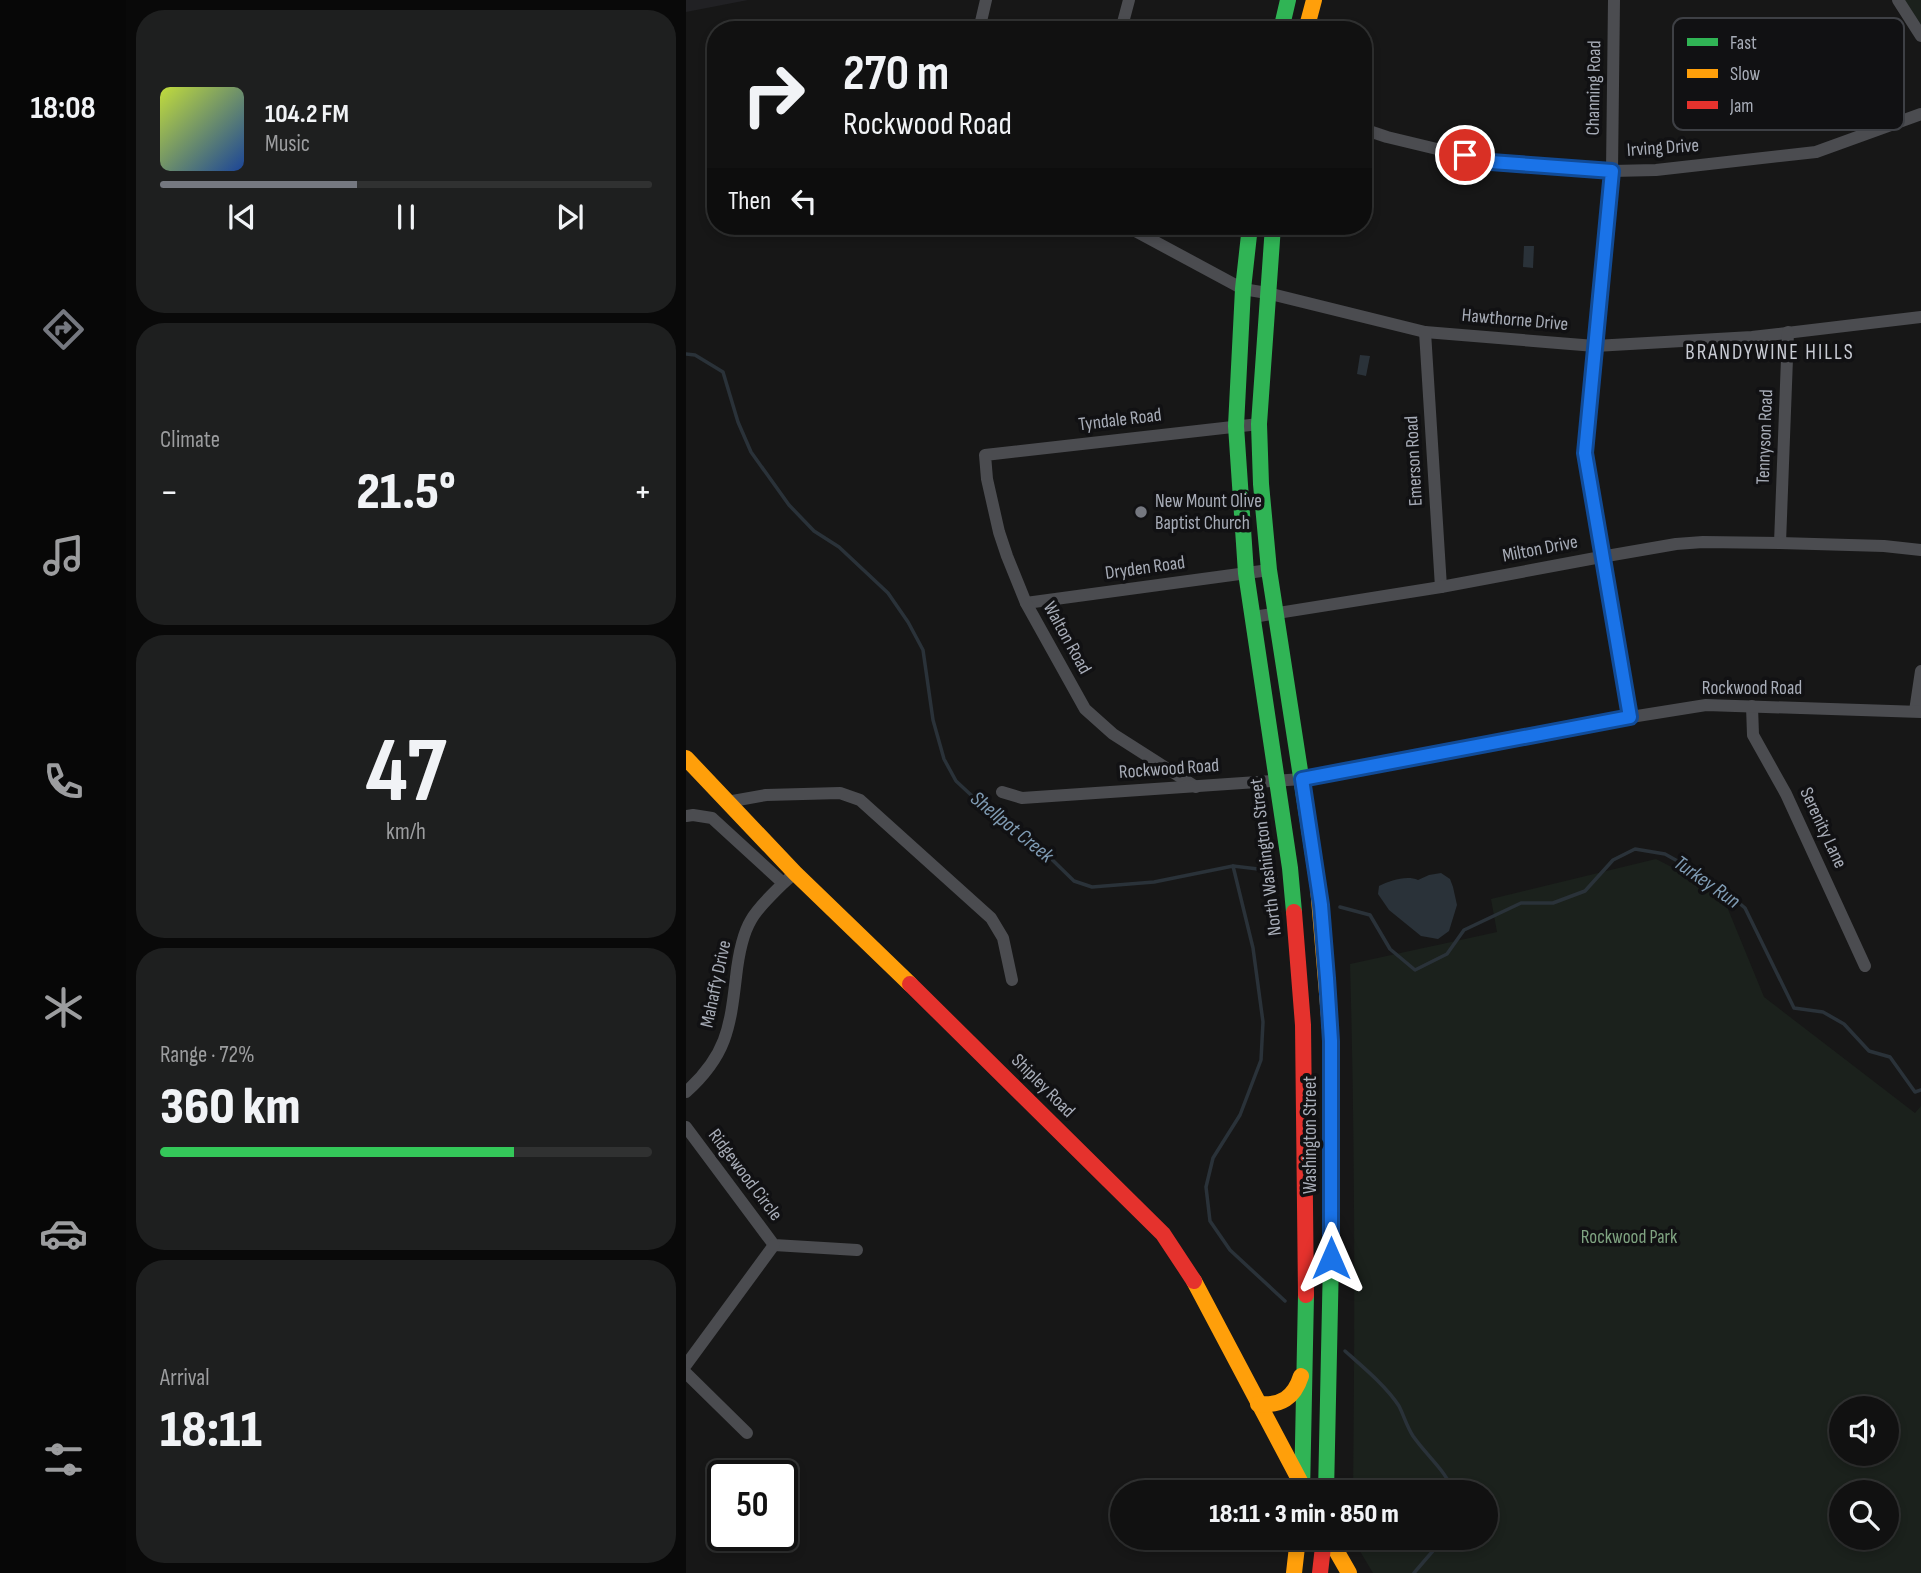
<!DOCTYPE html>
<html lang="en">
<head>
<meta charset="utf-8">
<style>
  :root { --surface:#111; --page:#1e1f1f; --text:#f1f3f6; --muted:#9c9d9f; --line:#303131; --accent:#757880 }
  body { margin:0; font-family:"Sofia Sans Condensed",sans-serif; background:var(--page); color:var(--text); height:100vh; display:flex; flex-direction:column; font-size:26px; white-space:nowrap }
  * { box-sizing:border-box; margin:0 }
  p { font-size:23px; color:var(--muted) }
  .icon { flex:none; width:38px; height:38px; fill:none; stroke:currentColor; stroke-width:2; stroke-linecap:round; stroke-linejoin:round }
  .map { position:relative; flex:1; overflow:hidden }
  .details { display:flex; flex-direction:column; gap:10px; padding:10px; background:#090909; width:560px }
  .details>* { flex:none }
  .banner { position:absolute; left:21px; top:21px; width:665px; height:214px; border-radius:28px; box-shadow:0 4px 10px #0003,0 0 0 2px var(--line); background:#111; color:var(--text); overflow:hidden }
  .fabs { position:absolute; left:1143px; top:1396px; display:grid; gap:14px }
  .fabs a { display:grid; place-items:center; width:70px; height:70px; border-radius:50%; background:var(--surface); box-shadow:0 4px 10px #0003,0 0 0 2px var(--line); font-size:35px }
  .speed { position:absolute; left:21px; top:1460px; display:flex; gap:14px; font-size:35px; font-weight:700; text-align:center }
  .speed>* { display:grid; place-content:center; width:91px; height:91px; border-radius:50%; background:var(--surface); box-shadow:0 4px 10px #0003,0 0 0 2px var(--line); line-height:1 }
  .speed .limit { border:4px solid #111; border-radius:10px; background:#fff; color:#111 }
  .pin { position:absolute; display:grid; place-items:center; width:60px; height:60px; color:#fff; margin:-30px; border:4px solid #fff; border-radius:50%; box-shadow:0 2px 7px #0007 }
  .me { position:absolute; width:77px; margin:-38px; rotate:0deg; stroke-linejoin:round; filter:drop-shadow(0 0 5px #0008) }
  .turn { display:flex; align-items:center; gap:24px; height:147px; padding:0 21px; font-size:32px }
  .turn .icon { width:91px; height:91px; stroke-width:2.5 }
  .turn b { display:block; font-size:49px; line-height:60px }
  .then { display:flex; align-items:center; height:66px; padding:0 21px; background:#0003; gap:14px; font-size:26px }
  .big { font-size:52px; font-weight:800; line-height:1.1 }
  .details .widget { flex:1; display:flex; flex-direction:column; justify-content:center; gap:10px; min-width:0; padding:0 24px; border-radius:28px; background:var(--page) }
  .details .dial { align-items:center; gap:0 }
  .dial b { font-size:91px; line-height:1 }
  .song { display:flex; align-items:center; gap:21px }
  .cover { width:84px; height:84px; border-radius:10px; background:linear-gradient(135deg,hsl(70 70% 55%),hsl(220 70% 35%)) }
  .played { height:7px; border-radius:4px; background:linear-gradient(90deg,var(--accent) 40%,var(--line) 40%) }
  .keys { display:flex; justify-content:space-around; direction:ltr }
  .heat { display:flex; justify-content:space-between; align-items:center; font-size:38px; direction:ltr }
  .charge { height:10px; border-radius:5px; background:linear-gradient(90deg,#34c759 72%,var(--line) 0) }
  .trip { position:absolute; left:424px; top:1480px; width:388px; height:70px; border-radius:35px; background:var(--surface); box-shadow:0 4px 10px #0003,0 0 0 2px var(--line); font-weight:800; line-height:70px; text-align:center }
  main { display:flex; flex:1; min-height:0 }
  .menu { display:flex; flex-direction:column; width:126px; justify-content:space-around; align-items:center; background:#070707; color:var(--muted) }
  .menu .icon { width:49px; height:49px }
  .menu .active { color:var(--accent) }
  .menu b { font-size:32px; color:var(--text) }
  .map>svg:first-child { display:block }
</style>
</head>
<body>
<main>
<nav class="menu">
<b>18:08</b>
<svg class="icon active" aria-label="directions" viewBox="0 0 24 24"><path d="M12 3l9 9-9 9-9-9zM9 14v-3h6M13 9l2 2-2 2"/></svg>
<svg class="icon" aria-label="music" viewBox="0 0 24 24"><path d="M9 18V5l10-2v13"/><circle cx="6" cy="18" r="3"/><circle cx="16" cy="16" r="3"/></svg>
<svg class="icon" aria-label="phone" viewBox="0 0 24 24"><path d="M5 4h4l2 5-3 2q2 4 5 5l2-3 5 2v4C11 20 4 13 5 4z"/></svg>
<svg class="icon" aria-label="climate" viewBox="0 0 24 24"><path d="M12 3v18M4 7l16 10M4 17L20 7"/></svg>
<svg class="icon" aria-label="car" viewBox="0 0 24 24"><path d="M5 17H2v-5l4-1 3-4h7l3 4 3 1v5h-3M9 17h6M6 11h13"/><circle cx="7" cy="17" r="2"/><circle cx="17" cy="17" r="2"/></svg>
<svg class="icon" aria-label="filters" viewBox="0 0 24 24"><path d="M4 7h16M4 17h16"/><circle cx="9" cy="7" r="2"/><circle cx="15" cy="17" r="2"/></svg>
</nav>
<section class="details">
<div class="widget">
<div class="song"><i class="cover"></i><div><b>104.2 FM</b><p>Music</p></div></div>
<div class="played"></div>
<div class="keys"><svg class="icon" aria-label="previous" viewBox="0 0 24 24"><path d="M18 5L8 12l10 7zM5 5v14"/></svg><svg class="icon" aria-label="pause" viewBox="0 0 24 24"><path d="M8 5v14M16 5v14"/></svg><svg class="icon" aria-label="next" viewBox="0 0 24 24"><path d="M6 5l10 7-10 7zM19 5v14"/></svg></div>
</div>
<div class="widget"><p>Climate</p>
<div class="heat"><a>−</a><b class="big">21.5°</b><a>+</a></div>
</div>
<div class="widget dial"><b>47</b><p>km/h</p></div>
<div class="widget"><p>Range · 72%</p><b class="big">360 km</b><div class="charge"></div></div>
<div class="widget"><p>Arrival</p><b class="big">18:11</b></div>
</section>
<div class="map">
<svg width="1235" height="1573" viewBox="0 0 1235 1573">
  <rect width="100%" height="100%" fill="#171717"/>
  <polygon fill="#212124" points="0,0 62,0 0,12"/>
  <g fill="#1b211c" fill-rule="evenodd">
    <polygon points="1212,0 1235,0 1235,36"/>
    <path d="M970,859L1035,892L1078,997L1229,1113L1235,1106V1573H687L666,1538H800V1493H667C669,1316 669,1141 664,964L811,932L805,899ZM1155,1409H1200V1454H1155ZM1155,1493H1200V1538H1155Z"/>
  </g>
  <g fill="#2a3239">
    <polygon points="838,246 848,246 847,268 837,267"/>
    <polygon points="674,355 684,356 680,376 671,374"/>
    <path d="M755,873L764,879L767,887L771,905L763,931L752,939L735,936L703,910L692,894L693,886C704,881 720,875 732,880L743,875Z"/>
  </g>
  <g fill="none" stroke-linecap="round" stroke-linejoin="round">
    <g stroke="#2a3239" stroke-width="3.5">
      <polyline points="0,354 9,355 37,372 52,422 65,452 103,505 128,531 153,547 202,593 222,622 237,650 247,720 258,759 270,781 312,820 346,840 388,881 406,887 468,882 547,866 567,948 577,1022 575,1060 554,1115 527,1158 520,1187 524,1221 544,1250 599,1301"/>
      <polyline points="547,866 572,869 590,877"/>
      <polyline points="654,907 684,915 704,949 729,970 761,954 778,930 835,903 867,903 899,891 927,860 949,849 979,854 1027,881 1059,908 1108,1008 1137,1012 1158,1024 1183,1051 1204,1057 1229,1092 1235,1090"/>
      <path d="M659,1351C677,1367 700,1386 713,1406C718,1416 721,1427 727,1436C741,1456 759,1470 769,1493"/>
      <polyline points="728,1573 758,1538"/>
    </g>
    <g stroke="#4b4c50" stroke-width="12">
      <polyline points="928,0 926,171 899,453 945,717"/>
      <polyline points="1212,0 1235,36"/>
      <polyline points="293,30 300,0"/>
      <polyline points="435,30 443,0"/>
      <polyline points="677,129 701,137 805,162 926,171 970,170 1130,152 1235,114"/>
      <polyline points="440,226 557,289 581,293 739,332 909,346 1066,337 1235,317"/>
      <polyline points="739,332 755,587"/>
      <polyline points="1094,543 1102,332"/>
      <polyline points="340,603 583,570"/>
      <polyline points="567,617 755,587 915,557 990,544 1017,542 1094,543 1198,546 1235,550"/>
      <polyline points="1066,706 1067,735 1100,794 1179,966"/>
      <polyline points="1229,711 1235,671"/>
      <polyline points="510,787 427,734 399,709 340,603 321,556 313,532 301,479 299,455 573,424"/>
      <polyline points="316,792 336,798 616,779 945,717 1020,705 1235,712"/>
      <polyline points="41,802 80,795 154,793 174,800 305,918 317,938 326,980"/>
      <polyline points="0,816 7,815 26,818 97,883"/>
      <path d="M0,1092C40,1056 44,1029 50,977C52,959 56,935 65,920C72,907 97,883 109,873"/>
      <polyline points="0,1127 88,1245 171,1250"/>
      <polyline points="0,1365 88,1245"/>
      <polyline points="0,1373 61,1433"/>
    </g>
    <g stroke="#30b455" stroke-width="16">
      <polyline points="595,30 602,0"/>
      <polyline points="564,226 557,289 550,426 560,573 604,868 608,912"/>
      <polyline points="587,226 573,424 575,484 583,570 632,887"/>
      <polyline points="616,1493 620,1295"/>
      <polyline points="640,1493 645,1259"/>
    </g>
    <g stroke="#ff9f0a" stroke-width="16">
      <polyline points="620,30 628,0"/>
      <polyline points="0,758 109,873 224,984"/>
      <polyline points="632,887 645,1041 645,1259"/>
      <polyline points="508,1281 615,1483"/>
      <path d="M572,1404C595,1406 608,1398 615,1376"/>
      <polyline points="643,1538 663,1573"/>
      <polyline points="608,1573 612,1538"/>
    </g>
    <g stroke="#e5322d" stroke-width="16">
      <polyline points="608,912 617,1025 620,1295"/>
      <polyline points="224,984 477,1234 508,1281"/>
      <polyline points="634,1573 638,1538"/>
    </g>
  </g>
  <g fill="none" stroke-linecap="round" stroke-linejoin="round">
    <g stroke="#114b97" stroke-width="18">
      <polyline id="route" points="645,1258 645,1041 641,978 635,905 616,779 944,717 899,453 926,171 805,162 779,155"/>
    </g>
    <use href="#route" stroke="#1a73e8" stroke-width="12"/>
  </g>
  <circle fill="#757880" stroke="#111113" stroke-width="2.5" cx="455" cy="512" r="7"/>
  <g text-anchor="middle" dominant-baseline="central" stroke-width="7" stroke-linejoin="round" paint-order="stroke">
    <g font-size="19" fill="#a8adb8" stroke="#111113">
      <text transform="translate(908 88) rotate(-89)">Channing Road</text>
      <text transform="translate(977 148) rotate(-4)">Irving Drive</text>
      <text transform="translate(829 320) rotate(5)">Hawthorne Drive</text>
      <text transform="translate(434 420) rotate(-7)">Tyndale Road</text>
      <text transform="translate(1079 437) rotate(-88)">Tennyson Road</text>
      <text transform="translate(728 461) rotate(-93)">Emerson Road</text>
      <text transform="translate(854 549) rotate(-11)">Milton Drive</text>
      <text transform="translate(459 568) rotate(-8)">Dryden Road</text>
      <text transform="translate(381 638) rotate(61)">Walton Road</text>
      <text x="1066" y="688">Rockwood Road</text>
      <text transform="translate(483 769) rotate(-4)">Rockwood Road</text>
      <text transform="translate(1137 828) rotate(65)">Serenity Lane</text>
      <text transform="translate(580 857) rotate(-97)">North Washington Street</text>
      <text transform="translate(30 984) rotate(-78)">Mahaffy Drive</text>
      <text transform="translate(357 1086) rotate(45)">Shipley Road</text>
      <text transform="translate(624 1135) rotate(-90)">Washington Street</text>
      <text transform="translate(59 1175) rotate(53)">Ridgewood Circle</text>
    </g>
    <g font-size="19" fill="#a8adb8" stroke="#111113" text-anchor="start">
      <text x="469" y="501">New Mount Olive<tspan x="469" dy="22">Baptist Church</tspan></text>
    </g>
    <g font-size="19" fill="#7fa381" stroke="#111113">
      <text x="943" y="1237">Rockwood Park</text>
    </g>
    <g font-size="21" letter-spacing="2" fill="#c9ccd4" stroke="#111113">
      <text x="1084" y="352">BRANDYWINE HILLS</text>
    </g>
    <g font-size="21" font-style="italic" fill="#7f9bb3" stroke="#111113">
      <text transform="translate(326 827) rotate(39)">Shellpot Creek</text>
      <text transform="translate(1021 882) rotate(35)">Turkey Run</text>
    </g>
  </g>
  <rect x="987" y="18" width="231" height="112" rx="10" fill="#111113" stroke="#3e4045" stroke-width="2"/>
  <rect x="1001" y="38" width="31" height="8" fill="#30b455"/>
  <rect x="1001" y="69" width="31" height="9" fill="#ff9f0a"/>
  <rect x="1001" y="101" width="31" height="8" fill="#e5322d"/>
  <g font-size="19" fill="#a8adb8">
    <text x="1044" y="49">Fast</text>
    <text x="1044" y="80">Slow</text>
    <text x="1044" y="112">Jam</text>
  </g>
</svg>
<div class="fabs">
<a><svg class="icon" aria-label="sound" viewBox="0 0 24 24"><path d="M4 9h4l5-4v14l-5-4H4zM17 9q2 3 0 6"/></svg></a>
<a><svg class="icon" aria-label="search" viewBox="0 0 24 24"><circle cx="10" cy="10" r="6"/><path d="M15 15l6 6"/></svg></a>
</div>
<div class="speed"><div class="limit">50</div></div>
<div class="pin" style="left:779px;top:155px;background:#d93025"><svg class="icon" aria-label="arrive" viewBox="0 0 24 24"><path d="M6 21V4h12l-3 4 3 4H6"/></svg></div>
<svg class="me" style="left:645px;top:1258px" viewBox="-20 -20 40 40"><path d="M0-17L14 15 0 8-14 15z" fill="#1a73e8" stroke="#fff" stroke-width="4"/></svg>
<div class="trip">18:11 · 3 min · 850 m</div>
<div class="banner">
<div class="turn"><svg class="icon" aria-label="right" viewBox="0 0 24 24"><path d="M7 20v-9h11M14 6l5 5-5 5"/></svg><div><b>270 m</b>Rockwood Road</div></div>
<div class="then">Then<svg class="icon" aria-label="left" viewBox="0 0 24 24"><path d="M17 20v-9H6M10 6l-5 5 5 5"/></svg></div>
</div>
</div>
</main>
</body>
</html>
